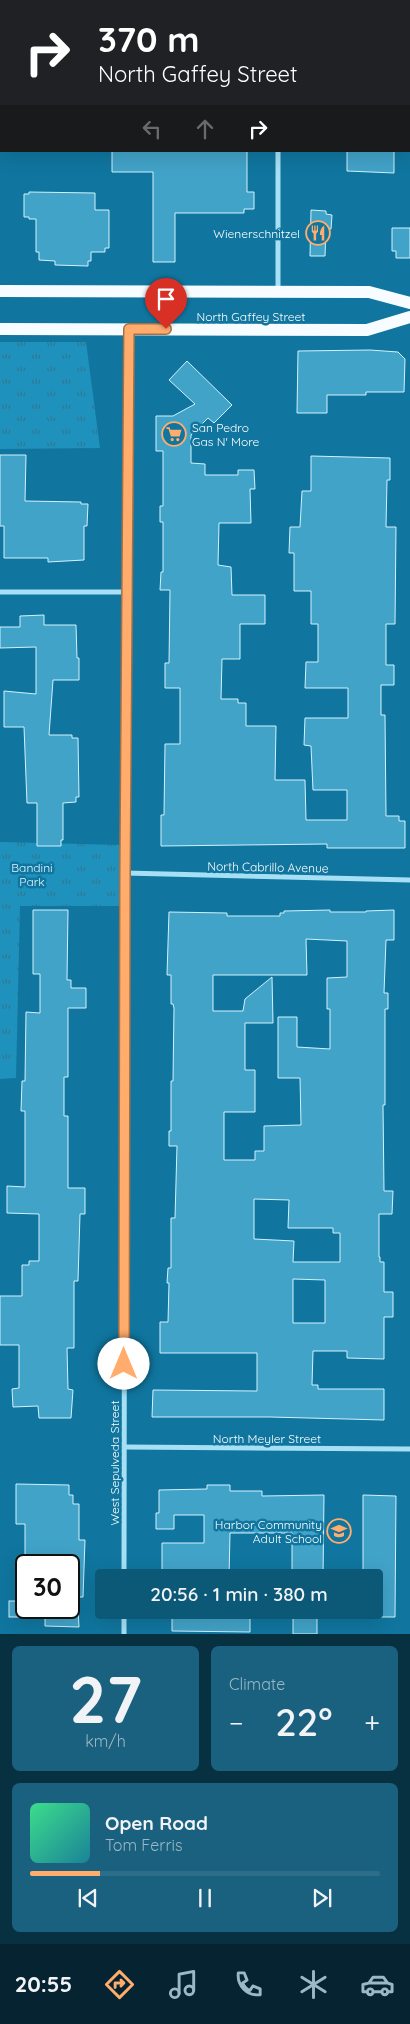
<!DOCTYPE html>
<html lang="en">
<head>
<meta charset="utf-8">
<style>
  :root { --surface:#0c5877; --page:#1a617f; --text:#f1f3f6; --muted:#9ab8c6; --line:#2c6e89; --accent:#ffac6c }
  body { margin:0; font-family:Quicksand,sans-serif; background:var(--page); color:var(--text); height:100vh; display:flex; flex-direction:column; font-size:19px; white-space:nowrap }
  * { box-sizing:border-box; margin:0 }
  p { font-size:16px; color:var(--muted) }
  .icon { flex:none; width:28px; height:28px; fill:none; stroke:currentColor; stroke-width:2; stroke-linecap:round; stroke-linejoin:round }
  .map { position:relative; height:1634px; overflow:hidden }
  .details { display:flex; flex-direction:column; gap:12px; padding:12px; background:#073041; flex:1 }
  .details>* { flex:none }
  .guide { position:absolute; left:0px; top:0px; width:410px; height:152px; box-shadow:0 5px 20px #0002; background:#202124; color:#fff; overflow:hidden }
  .speed { position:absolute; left:15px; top:1554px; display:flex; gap:10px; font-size:25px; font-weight:700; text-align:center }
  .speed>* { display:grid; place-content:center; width:65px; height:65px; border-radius:50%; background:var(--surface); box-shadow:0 5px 20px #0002; line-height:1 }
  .speed .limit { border:2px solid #111; border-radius:8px; background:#fff; color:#111 }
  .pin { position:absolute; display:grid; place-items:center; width:42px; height:42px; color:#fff; margin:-51px -21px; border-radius:50% 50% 50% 0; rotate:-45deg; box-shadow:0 0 5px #0007 }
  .pin .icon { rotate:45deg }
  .me { position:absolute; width:55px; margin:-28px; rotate:0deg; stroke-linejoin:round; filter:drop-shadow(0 0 4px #0008) }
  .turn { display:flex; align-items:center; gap:18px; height:105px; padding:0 15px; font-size:22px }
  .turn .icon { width:65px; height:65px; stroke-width:2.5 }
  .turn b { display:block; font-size:35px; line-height:42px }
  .lanes { display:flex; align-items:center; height:48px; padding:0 15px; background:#0003; justify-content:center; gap:25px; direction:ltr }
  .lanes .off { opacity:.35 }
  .big { font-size:38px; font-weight:600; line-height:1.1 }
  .details .tile { flex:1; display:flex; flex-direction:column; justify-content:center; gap:8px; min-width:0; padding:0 18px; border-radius:8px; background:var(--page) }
  .details .dial { align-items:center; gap:0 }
  .dial b { font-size:65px; line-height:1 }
  .song { display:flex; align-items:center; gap:15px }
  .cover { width:60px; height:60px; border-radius:8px; background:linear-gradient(135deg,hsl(150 70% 55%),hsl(190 70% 35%)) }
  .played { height:5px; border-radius:2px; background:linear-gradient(90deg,var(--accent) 20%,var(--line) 20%) }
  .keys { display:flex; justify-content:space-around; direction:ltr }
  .heat { display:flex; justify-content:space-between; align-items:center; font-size:28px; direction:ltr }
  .details .tiles { flex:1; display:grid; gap:12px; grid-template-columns:1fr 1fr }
  .tile:last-child { grid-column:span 2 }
  .trip { position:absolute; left:95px; top:1569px; width:288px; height:50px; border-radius:5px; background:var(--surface); box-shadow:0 5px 20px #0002; font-weight:600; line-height:50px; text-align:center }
  .menu { display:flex; height:80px; justify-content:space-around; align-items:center; background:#052330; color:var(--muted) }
  .menu .icon { width:35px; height:35px }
  .menu .current { color:var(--accent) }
  .menu b { font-size:22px; color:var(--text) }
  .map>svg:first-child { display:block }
</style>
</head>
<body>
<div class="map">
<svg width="410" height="1634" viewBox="0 0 410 1634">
  <defs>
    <pattern id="park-tufts" width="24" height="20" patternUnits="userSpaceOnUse" patternTransform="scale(1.25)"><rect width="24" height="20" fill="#1f91bd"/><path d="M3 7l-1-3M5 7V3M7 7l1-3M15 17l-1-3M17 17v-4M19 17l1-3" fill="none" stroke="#2f7995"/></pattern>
  </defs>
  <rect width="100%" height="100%" fill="#10769f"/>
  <g fill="url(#park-tufts)">
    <polygon points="0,342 86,342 100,448 0,449"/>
    <polygon points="0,842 123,845 123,906 20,906 16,1078 0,1079"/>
  </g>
  <g fill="#42a3c8" stroke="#d0f2fe" fill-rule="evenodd">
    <polygon points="112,151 247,151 247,192 254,192 254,209 244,209 244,213 175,213 175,262 153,262 153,172 112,172"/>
    <polygon points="347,151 394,151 394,173 347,171"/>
    <polygon points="29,192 95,193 95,210 109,210 109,248 105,248 105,252 91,252 91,261 88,261 88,266 55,265 55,261 39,260 39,252 36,252 36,219 29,219 29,217 24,217 24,194 29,194"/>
    <polygon points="311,210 326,211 326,214 332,215 331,229 326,229 325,256 310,256"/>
    <polygon points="392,228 410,228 410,258 396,258 396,251 392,251"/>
    <polygon points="370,350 398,352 405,359 404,392 366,392 366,395 327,395 327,413 297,413 298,351"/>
    <polygon points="187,361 232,405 214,423 208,418 191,435 191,463 205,464 205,475 238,475 238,470 254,470 255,489 250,489 251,523 219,523 218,565 231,567 232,595 265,595 265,624 240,624 240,659 222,659 221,699 238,699 238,703 246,703 246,726 276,726 275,780 305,780 306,820 347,820 347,790 313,790 311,746 304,745 305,718 348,718 348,688 305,688 306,662 318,662 318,624 311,624 311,591 294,591 294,553 289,553 290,527 300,527 302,491 311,491 311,456 390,458 390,480 387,480 386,527 396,527 395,624 386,624 386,665 394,665 394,685 381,685 381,715 385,715 386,816 399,816 399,821 405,821 405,848 327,848 327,844 161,846 161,815 164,815 165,744 180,744 180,688 165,688 165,663 169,663 170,590 160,590 161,572 163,572 163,522 160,522 160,506 163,506 163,451 156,451 156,416 173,416 195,404 169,380"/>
    <polygon points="0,455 26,455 25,501 81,502 81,504 88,504 87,526 84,526 84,560 48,562 48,558 4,558 4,526 0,526"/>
    <polygon points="44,615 44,625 76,625 77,658 79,658 79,680 53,680 49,735 72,735 72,738 78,738 79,797 76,797 76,802 63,803 63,840 61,840 61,846 37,846 37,803 27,803 24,727 4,727 4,691 36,694 36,647 0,648 0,627 20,627 20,616"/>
    <polygon points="33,910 68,910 67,980 71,980 71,988 86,988 86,1008 68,1008 68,1077 64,1077 64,1116 68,1116 68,1188 85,1188 85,1214 80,1214 78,1281 74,1281 74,1348 67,1348 68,1389 73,1390 71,1418 39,1418 38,1406 13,1407 12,1389 19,1388 19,1345 0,1345 0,1296 22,1296 22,1265 29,1265 29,1261 39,1261 39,1214 7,1213 7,1186 25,1187 25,1111 21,1111 22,1081 25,1081 26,1012 40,1013 40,974 33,974"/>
    <path d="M330,910V912H366V911L394,910V940H386L384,993H388V1009H385V1105H383L384,1191H393L392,1214H379V1257H380V1262H384V1292H393V1317H384V1359L347,1358V1351H313L312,1385H318V1389H384V1420L270,1417H152L153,1390L257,1391V1353H160V1322H168L169,1283H167L168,1268H171V1218H175L177,1146H169V1131H171V1081H173L174,1008L173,1004H171V975H167L169,912L227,913V916H280V913H284V911ZM306,939L347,941V977L327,978V1009H330V1049L297,1047V1017H278V1078H300L301,1125L264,1126V1151H255V1160H224V1112H255V1070H245V1023H273L272,977L245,999L243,1011H213V975H307ZM254,1199L289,1200L288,1228H333V1233H340V1262H293L294,1241L254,1239ZM293,1279L325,1280V1323H293Z"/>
    <polygon points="16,1484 69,1485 69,1495 73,1495 73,1504 79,1504 79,1540 85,1540 83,1597 69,1597 69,1565 25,1565 25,1524 16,1524"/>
    <polygon points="207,1485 230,1485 230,1491 262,1491 262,1496 324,1495 323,1578 292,1578 292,1533 230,1533 229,1578 162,1578 162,1543 204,1543 204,1515 174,1515 174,1529 156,1529 156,1513 159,1513 159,1490 207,1489"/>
    <polygon points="363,1495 396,1496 395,1617 374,1617 374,1578 363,1578"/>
    <rect x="9" y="1601" width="17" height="16"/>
    <polygon points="45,1608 78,1608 79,1627 45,1626"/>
    <polygon points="172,1610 250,1612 250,1632 172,1631"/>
    <rect x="293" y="1610" width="24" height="24"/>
  </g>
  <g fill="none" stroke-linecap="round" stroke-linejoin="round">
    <g stroke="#a7e0f5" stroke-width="5">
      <polyline points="279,1 279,0"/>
      <polyline points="278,151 278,291"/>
      <polyline points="0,592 127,592"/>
      <polyline points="125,873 410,880"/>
      <polyline points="124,1447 410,1449"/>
      <polyline points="124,1578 125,873 129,330"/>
      <polyline points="124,1610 124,1634"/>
    </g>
    <g stroke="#f6fcff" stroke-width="12">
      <polyline points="0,291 369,292 410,303"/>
      <polyline points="0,329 367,330 410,317"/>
    </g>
  </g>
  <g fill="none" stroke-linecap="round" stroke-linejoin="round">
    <g stroke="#a67046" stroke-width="12">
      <polyline id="route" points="124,1364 125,873 129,329 166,329"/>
    </g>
    <use href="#route" stroke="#ffac6c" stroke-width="9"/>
  </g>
  <defs>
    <g id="restaurant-ring" transform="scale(1.25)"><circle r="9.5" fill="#10769f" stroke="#ffac6c" stroke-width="1.5"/><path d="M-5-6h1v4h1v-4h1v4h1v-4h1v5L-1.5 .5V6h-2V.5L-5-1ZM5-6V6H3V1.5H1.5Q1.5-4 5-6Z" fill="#ffac6c"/></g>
    <g id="supermarket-ring" transform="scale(1.25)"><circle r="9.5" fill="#10769f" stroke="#ffac6c" stroke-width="1.5"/><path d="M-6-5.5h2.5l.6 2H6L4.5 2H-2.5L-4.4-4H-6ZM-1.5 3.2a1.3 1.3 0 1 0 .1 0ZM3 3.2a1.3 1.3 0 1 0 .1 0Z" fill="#ffac6c"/></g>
    <g id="school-ring" transform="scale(1.25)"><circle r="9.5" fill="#10769f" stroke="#ffac6c" stroke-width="1.5"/><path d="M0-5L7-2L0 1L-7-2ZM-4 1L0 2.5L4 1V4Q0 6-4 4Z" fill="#ffac6c"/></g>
  </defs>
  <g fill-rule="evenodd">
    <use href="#restaurant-ring" x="318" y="233"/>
    <use href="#supermarket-ring" x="174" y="434"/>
    <use href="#school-ring" x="339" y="1531"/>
  </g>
  <g text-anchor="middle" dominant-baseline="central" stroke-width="5" stroke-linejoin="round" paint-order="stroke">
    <g font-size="12" fill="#fff" stroke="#10769f" text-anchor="end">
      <text x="300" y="233">Wienerschnitzel</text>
      <text x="192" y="427" text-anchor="start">San Pedro<tspan x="192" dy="14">Gas N' More</tspan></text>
      <text x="322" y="1524">Harbor Community<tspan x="322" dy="14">Adult School</tspan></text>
    </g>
    <g font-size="12" fill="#fff" stroke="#10769f">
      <text x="251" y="316">North Gaffey Street</text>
      <text transform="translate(268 867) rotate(1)">North Cabrillo Avenue</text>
      <text x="267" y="1438">North Meyler Street</text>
      <text transform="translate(114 1463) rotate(-90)">West Sepulveda Street</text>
    </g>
    <g font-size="12" fill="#dcf5fe" stroke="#10769f">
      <text x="32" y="867">Bandini<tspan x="32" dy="14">Park</tspan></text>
    </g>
  </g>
</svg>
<div class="speed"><div class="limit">30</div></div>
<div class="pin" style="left:166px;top:329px;background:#d93025"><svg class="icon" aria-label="arrive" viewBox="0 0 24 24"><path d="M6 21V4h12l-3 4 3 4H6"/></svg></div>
<svg class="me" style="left:124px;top:1364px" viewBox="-20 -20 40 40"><circle r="19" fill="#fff"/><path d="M0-13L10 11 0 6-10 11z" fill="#ffac6c"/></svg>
<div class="trip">20:56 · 1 min · 380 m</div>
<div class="guide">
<div class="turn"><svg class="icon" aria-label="right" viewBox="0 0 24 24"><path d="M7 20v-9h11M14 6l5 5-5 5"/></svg><div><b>370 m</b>North Gaffey Street</div></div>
<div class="lanes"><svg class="icon off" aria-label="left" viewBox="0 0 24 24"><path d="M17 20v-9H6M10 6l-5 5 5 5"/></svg><svg class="icon off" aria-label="ahead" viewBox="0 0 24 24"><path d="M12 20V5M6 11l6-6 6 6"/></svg><svg class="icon" aria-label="right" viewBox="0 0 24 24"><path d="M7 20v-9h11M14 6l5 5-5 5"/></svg></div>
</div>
</div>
<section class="details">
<div class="tiles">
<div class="tile dial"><b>27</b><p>km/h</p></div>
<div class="tile"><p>Climate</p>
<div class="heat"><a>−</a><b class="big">22°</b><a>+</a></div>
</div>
<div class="tile">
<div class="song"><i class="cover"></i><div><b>Open Road</b><p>Tom Ferris</p></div></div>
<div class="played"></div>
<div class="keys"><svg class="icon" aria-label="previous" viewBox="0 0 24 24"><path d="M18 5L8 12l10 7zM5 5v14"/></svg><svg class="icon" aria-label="pause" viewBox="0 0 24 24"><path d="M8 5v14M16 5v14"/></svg><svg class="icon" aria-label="next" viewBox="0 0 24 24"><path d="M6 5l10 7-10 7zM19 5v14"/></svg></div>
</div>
</div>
</section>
<nav class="menu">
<b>20:55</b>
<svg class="icon current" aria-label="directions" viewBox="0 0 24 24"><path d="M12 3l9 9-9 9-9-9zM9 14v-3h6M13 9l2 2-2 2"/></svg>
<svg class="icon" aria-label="music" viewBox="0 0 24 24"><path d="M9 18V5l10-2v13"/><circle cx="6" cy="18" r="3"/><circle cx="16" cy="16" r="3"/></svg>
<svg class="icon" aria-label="phone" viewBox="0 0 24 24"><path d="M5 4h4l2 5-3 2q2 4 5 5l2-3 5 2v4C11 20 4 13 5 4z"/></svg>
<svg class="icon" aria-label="climate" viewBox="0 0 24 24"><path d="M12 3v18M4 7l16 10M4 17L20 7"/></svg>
<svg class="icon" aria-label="car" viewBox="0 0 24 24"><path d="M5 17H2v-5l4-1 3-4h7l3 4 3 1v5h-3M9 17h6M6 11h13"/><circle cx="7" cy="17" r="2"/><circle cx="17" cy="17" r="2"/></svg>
</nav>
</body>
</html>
